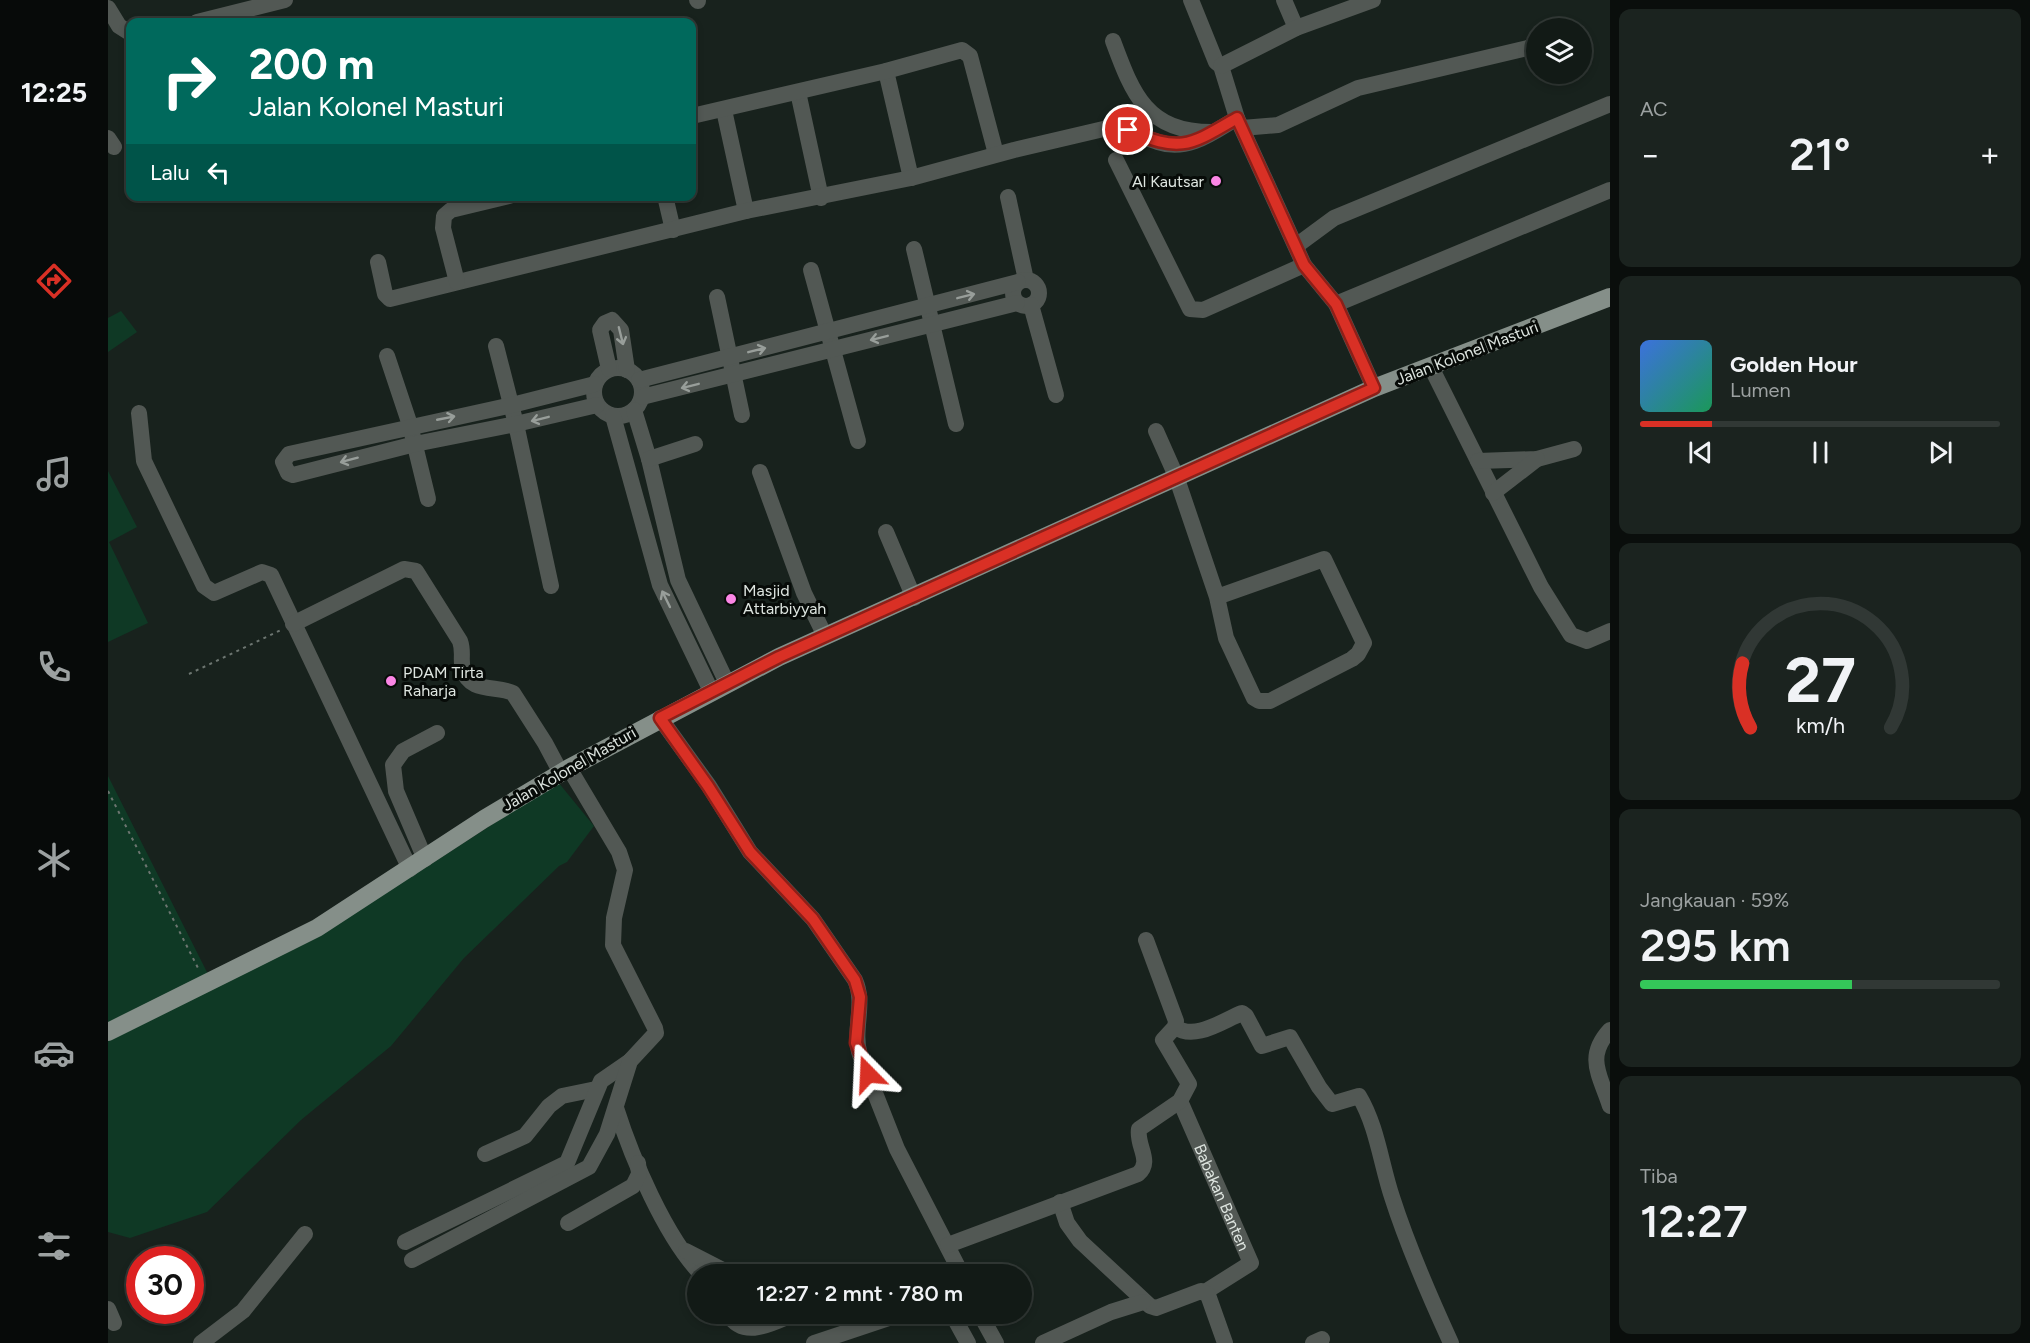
<!DOCTYPE html>
<html lang="id">
<head>
<meta charset="utf-8">
<style>
  :root { --surface:#121a16; --page:#1b231f; --text:#f1f3f6; --muted:#9ca1a1; --line:#313835; --accent:#d93025 }
  body { margin:0; font-family:Figtree,sans-serif; background:var(--page); color:var(--text); height:100vh; display:flex; flex-direction:column; font-size:22px; white-space:nowrap }
  * { box-sizing:border-box; margin:0 }
  p { font-size:20px; color:var(--muted) }
  .icon { flex:none; width:33px; height:33px; fill:none; stroke:currentColor; stroke-width:2; stroke-linecap:round; stroke-linejoin:round }
  .map { position:relative; flex:1; overflow:hidden }
  .details { display:flex; flex-direction:column; gap:9px; padding:9px; background:#0a0e0c; width:420px }
  .details>* { flex:none }
  .top-card { position:absolute; left:18px; top:18px; width:570px; height:183px; border-radius:12px; box-shadow:0 3px 9px #0003,0 0 0 2px var(--line); background:#00695c; color:#fff; overflow:hidden }
  .buttons { position:absolute; left:1418px; top:18px; display:grid; gap:12px }
  .buttons a { display:grid; place-items:center; width:66px; height:66px; border-radius:50%; background:var(--surface); box-shadow:0 3px 9px #0003,0 0 0 2px var(--line); font-size:30px }
  .speed { position:absolute; left:18px; top:1246px; display:flex; gap:12px; font-size:30px; font-weight:700; text-align:center }
  .speed>* { display:grid; place-content:center; width:78px; height:78px; border-radius:50%; background:var(--surface); box-shadow:0 3px 9px #0003,0 0 0 2px var(--line); line-height:1 }
  .speed .limit { border:9px solid #d22; background:#fff; color:#111 }
  .pin { position:absolute; display:grid; place-items:center; width:51px; height:51px; color:#fff; margin:-26px; border:3px solid #fff; border-radius:50%; box-shadow:0 2px 6px #0007 }
  .me { position:absolute; width:66px; margin:-33px; rotate:339deg; stroke-linejoin:round; filter:drop-shadow(0 0 4px #0008) }
  .turn { display:flex; align-items:center; gap:21px; height:126px; padding:0 24px; font-size:27px }
  .turn .icon { width:78px; height:78px; stroke-width:2.5 }
  .turn b { display:block; font-size:42px; line-height:51px }
  .then { display:flex; align-items:center; height:57px; padding:0 24px; background:#0003; gap:12px; font-size:22px }
  .big { font-size:45px; font-weight:600; line-height:1.1 }
  .details .card { flex:1; display:flex; flex-direction:column; justify-content:center; gap:9px; min-width:0; padding:0 21px; border-radius:12px; background:var(--page) }
  .details .dial { align-items:center; gap:0 }
  .dial svg { height:156px; overflow:visible; fill:none; stroke:var(--line); stroke-width:7; stroke-linecap:round; text-anchor:middle }
  .dial text { fill:var(--text); stroke:none }
  .song { display:flex; align-items:center; gap:18px }
  .cover { width:72px; height:72px; border-radius:9px; background:linear-gradient(135deg,hsl(220 70% 55%),hsl(150 70% 35%)) }
  .played { height:6px; border-radius:3px; background:linear-gradient(90deg,var(--accent) 20%,var(--line) 20%) }
  .keys { display:flex; justify-content:space-around; direction:ltr }
  .heat { display:flex; justify-content:space-between; align-items:center; font-size:33px; direction:ltr }
  .charge { height:9px; border-radius:4px; background:linear-gradient(90deg,#34c759 59%,var(--line) 0) }
  .trip { position:absolute; left:579px; top:1264px; width:345px; height:60px; border-radius:30px; background:var(--surface); box-shadow:0 3px 9px #0003,0 0 0 2px var(--line); font-weight:600; line-height:60px; text-align:center }
  main { display:flex; flex:1; min-height:0 }
  .tab-bar { display:flex; flex-direction:column; width:108px; justify-content:space-around; align-items:center; background:#070a09; color:var(--muted) }
  .tab-bar .icon { width:42px; height:42px }
  .tab-bar .current { color:var(--accent) }
  .tab-bar b { font-size:27px; color:var(--text) }
  .map>svg:first-child { display:block }
</style>
</head>
<body>
<main>
<nav class="tab-bar">
<b>12:25</b>
<svg class="icon current" aria-label="directions" viewBox="0 0 24 24"><path d="M12 3l9 9-9 9-9-9zM9 14v-3h6M13 9l2 2-2 2"/></svg>
<svg class="icon" aria-label="music" viewBox="0 0 24 24"><path d="M9 18V5l10-2v13"/><circle cx="6" cy="18" r="3"/><circle cx="16" cy="16" r="3"/></svg>
<svg class="icon" aria-label="phone" viewBox="0 0 24 24"><path d="M5 4h4l2 5-3 2q2 4 5 5l2-3 5 2v4C11 20 4 13 5 4z"/></svg>
<svg class="icon" aria-label="climate" viewBox="0 0 24 24"><path d="M12 3v18M4 7l16 10M4 17L20 7"/></svg>
<svg class="icon" aria-label="car" viewBox="0 0 24 24"><path d="M5 17H2v-5l4-1 3-4h7l3 4 3 1v5h-3M9 17h6M6 11h13"/><circle cx="7" cy="17" r="2"/><circle cx="17" cy="17" r="2"/></svg>
<svg class="icon" aria-label="filters" viewBox="0 0 24 24"><path d="M4 7h16M4 17h16"/><circle cx="9" cy="7" r="2"/><circle cx="15" cy="17" r="2"/></svg>
</nav>
<div class="map">
<svg width="1502" height="1343" viewBox="0 0 1502 1343">
  <rect width="100%" height="100%" fill="#18221d"/>
  <g fill="#0f3925">
    <polygon points="13,311 29,332 0,352 0,318"/>
    <polygon points="0,471 29,527 1,542 40,623 0,642"/>
    <polygon points="0,776 107,988 306,875 450,782 486,826 459,862 451,866 356,958 283,1046 193,1120 99,1212 22,1238 0,1232"/>
  </g>
  <g fill="none" stroke-linecap="round" stroke-linejoin="round">
    <g stroke="#6d7671" stroke-width="2" stroke-dasharray="3 4.5" stroke-linecap="butt">
      <polyline points="81,674 173,630"/>
      <polyline points="0,791 91,970"/>
    </g>
    <g stroke="#525854" stroke-width="16">
      <polyline points="589,0 590,1"/>
      <polyline points="1083,0 1108,62 1113,66 1129,118 1196,265 1228,304 1266,388"/>
      <polyline points="1176,0 1188,28"/>
      <polyline points="0,8 11,26 22,33"/>
      <polyline points="89,22 177,0"/>
      <path d="M1005,41C1025,95 1039,132 1104,132"/>
      <polyline points="1113,66 1188,28 1265,0"/>
      <polyline points="778,71 803,178"/>
      <polyline points="690,92 713,198"/>
      <polyline points="616,110 638,211"/>
      <polyline points="584,116 778,71 854,50 862,56 888,154"/>
      <polyline points="1134,128 1170,125 1250,88 1428,46"/>
      <polyline points="0,138 6,147"/>
      <polyline points="1008,160 1082,309 1095,310 1196,265"/>
      <polyline points="557,196 565,230"/>
      <polyline points="900,197 918,280"/>
      <polyline points="1188,246 1226,218 1502,104"/>
      <polyline points="806,249 848,424"/>
      <path d="M270,262L277,294L282,299L638,211L803,178L906,150L1004,127C1021,130 1034,137 1050,142C1080,152 1104,133 1129,118"/>
      <polyline points="703,270 750,441"/>
      <circle cx="918" cy="293" r="13"/>
      <polyline points="349,282 335,228 336,216 343,210 401,196"/>
      <polyline points="609,297 634,415"/>
      <polyline points="1228,304 1502,190"/>
      <polyline points="923,305 948,395"/>
      <polyline points="388,346 408,424 443,586"/>
      <polyline points="279,356 302,425 320,499"/>
      <polyline points="1323,367 1433,587 1463,635 1479,641 1502,631"/>
      <circle cx="510" cy="392" r="24"/>
      <polyline points="501,369 492,330 497,323 504,320 513,330 519,370"/>
      <polyline points="531,380 910,282"/>
      <polyline points="487,384 404,405 181,454 175,462 180,473 185,475 307,444 408,424 489,405"/>
      <polyline points="534,397 909,303"/>
      <polyline points="526,410 541,459 570,580 619,683"/>
      <polyline points="31,413 36,461 96,586 106,593 154,572 163,575 302,869"/>
      <polyline points="505,416 552,585 603,691"/>
      <polyline points="1048,431 1068,476 1109,597 1118,638 1146,698 1151,701 1162,701 1244,659 1250,654 1256,643 1216,559 1109,597"/>
      <polyline points="541,459 587,444"/>
      <polyline points="1370,461 1429,459 1466,449"/>
      <polyline points="652,472 696,593 717,636"/>
      <polyline points="1385,493 1429,459"/>
      <polyline points="778,532 806,598"/>
      <path d="M185,624L296,569L308,571L352,641C356,652 352,660 355,669C361,694 390,685 405,693L437,743L453,773"/>
      <path d="M552,718L601,786L642,852L705,919L747,980C758,1004 744,1030 752,1055L789,1149L854,1275"/>
      <polyline points="317,859 288,791 285,765 295,751 329,733"/>
      <path d="M1067,1027C1087,1041 1114,1021 1134,1013L1138,1016L1154,1046L1182,1037L1211,1087L1224,1104L1251,1096C1269,1126 1273,1164 1284,1197C1300,1247 1321,1295 1343,1343"/>
      <path d="M1502,1030C1477,1057 1492,1075 1502,1106"/>
      <path id="s1" d="M1072,1101L1143,1263L1097,1292"/>
      <path d="M508,1108C524,1158 557,1237 594,1275"/>
      <polyline points="377,1154 417,1136 441,1106 454,1096 488,1089"/>
      <polyline points="952,1202 959,1223 972,1241 1042,1306 1048,1308 1093,1291 1100,1295 1117,1343"/>
      <polyline points="460,1223 525,1186 531,1174 530,1163"/>
      <polyline points="297,1242 459,1163 493,1081 522,1061"/>
      <path d="M840,1245L1030,1174C1045,1161 1028,1146 1031,1129L1072,1101L1081,1084L1055,1040L1067,1027L1068,1021L1038,940"/>
      <polyline points="578,1251 615,1270"/>
      <polyline points="304,1260 481,1167 499,1134 522,1061 548,1033 547,1028 505,945 506,918 517,870 511,852 461,768"/>
      <polyline points="0,1309 6,1323"/>
      <path d="M620,1314C636,1340 664,1323 686,1314"/>
      <polyline points="844,1314 860,1343"/>
      <polyline points="872,1314 888,1343"/>
      <polyline points="93,1343 135,1311 197,1234"/>
      <polyline points="706,1343 793,1314"/>
      <polyline points="935,1343 1003,1312 1035,1302"/>
      <polyline points="1205,1343 1214,1339"/>
    </g>
    <polyline stroke="#858f89" stroke-width="18" points="0,1032 209,928 376,819 461,768 671,657 1266,388 1502,297"/>
  </g>
  <defs><path id="oneway-shaft" d="M-6 0H5M1.5-3L5.5 0L1.5 3" fill="none" stroke-width="1.6" stroke-linecap="round" stroke-linejoin="round" transform="scale(1.5)"/></defs>
  <g stroke="#989e9a">
    <use href="#oneway-shaft" transform="translate(858 296) rotate(-14)"/>
    <use href="#oneway-shaft" transform="translate(513 336) rotate(76)"/>
    <use href="#oneway-shaft" transform="translate(771 338) rotate(166)"/>
    <use href="#oneway-shaft" transform="translate(649 350) rotate(-14)"/>
    <use href="#oneway-shaft" transform="translate(582 386) rotate(166)"/>
    <use href="#oneway-shaft" transform="translate(338 418) rotate(-11)"/>
    <use href="#oneway-shaft" transform="translate(432 419) rotate(166)"/>
    <use href="#oneway-shaft" transform="translate(241 460) rotate(165)"/>
    <use href="#oneway-shaft" transform="translate(558 599) rotate(-116)"/>
  </g>
  <g fill="none" stroke-linecap="round" stroke-linejoin="round">
    <g stroke="#8d1f18" stroke-width="15">
      <path id="route" d="M760,1074L748,1043L752,997L747,980L705,919L642,852L600,786L552,718L671,657L1266,388L1228,304L1196,265L1129,118C1081,146 1073,153 1020,130"/>
    </g>
    <use href="#route" stroke="#d93025" stroke-width="10"/>
  </g>
  <g fill="#fb86e5" stroke="#070b08" stroke-width="2">
    <circle cx="1108" cy="181" r="6"/>
    <circle cx="623" cy="599" r="6"/>
    <circle cx="283" cy="681" r="6"/>
  </g>
  <g text-anchor="middle" dominant-baseline="central" stroke-width="6" stroke-linejoin="round" paint-order="stroke">
    <g font-size="16" fill="#dee5e0" stroke="#070b08" text-anchor="start">
      <text x="1096" y="181" text-anchor="end">Al Kautsar</text>
      <text x="635" y="590">Masjid<tspan x="635" dy="18">Attarbiyyah</tspan></text>
      <text x="295" y="672">PDAM Tirta<tspan x="295" dy="18">Raharja</tspan></text>
    </g>
    <g font-size="16" fill="#dee5e0" stroke="#070b08">
      <text transform="translate(1359 353) rotate(-21)">Jalan Kolonel Masturi</text>
      <text transform="translate(461 769) rotate(-30)">Jalan Kolonel Masturi</text>
      <text stroke="none"><textPath href="#s1" startOffset="105">Babakan Banten</textPath></text>
    </g>
  </g>
</svg>
<div class="buttons">
<a><svg class="icon" aria-label="layers" viewBox="0 0 24 24"><path d="M12 4l9 5-9 5-9-5zM3 14l9 5 9-5"/></svg></a>
</div>
<div class="speed"><div class="limit">30</div></div>
<div class="pin" style="left:1020px;top:130px;background:#d93025"><svg class="icon" aria-label="arrive" viewBox="0 0 24 24"><path d="M6 21V4h12l-3 4 3 4H6"/></svg></div>
<svg class="me" style="left:760px;top:1074px" viewBox="-20 -20 40 40"><path d="M0-17L14 15 0 8-14 15z" fill="#d93025" stroke="#fff" stroke-width="4"/></svg>
<div class="trip">12:27 · 2 mnt · 780 m</div>
<div class="top-card">
<div class="turn"><svg class="icon" aria-label="right" viewBox="0 0 24 24"><path d="M7 20v-9h11M14 6l5 5-5 5"/></svg><div><b>200 m</b>Jalan Kolonel Masturi</div></div>
<div class="then">Lalu<svg class="icon" aria-label="left" viewBox="0 0 24 24"><path d="M17 20v-9H6M10 6l-5 5 5 5"/></svg></div>
</div>
</div>
<section class="details">
<div class="card"><p>AC</p>
<div class="heat"><a>−</a><b class="big">21°</b><a>+</a></div>
</div>
<div class="card">
<div class="song"><i class="cover"></i><div><b>Golden Hour</b><p>Lumen</p></div></div>
<div class="played"></div>
<div class="keys"><svg class="icon" aria-label="previous" viewBox="0 0 24 24"><path d="M18 5L8 12l10 7zM5 5v14"/></svg><svg class="icon" aria-label="pause" viewBox="0 0 24 24"><path d="M8 5v14M16 5v14"/></svg><svg class="icon" aria-label="next" viewBox="0 0 24 24"><path d="M6 5l10 7-10 7zM19 5v14"/></svg></div>
</div>
<div class="card dial"><svg viewBox="0 0 100 80">
<path d="M14 69A42 42 0 1 1 86 69"/>
<path d="M14 69A42 42 0 0 1 10 36" stroke="#d93025"/>
<text x="50" y="56" font-size="32" font-weight="700">27</text>
<text x="50" y="72" font-size="11">km/h</text>
</svg></div>
<div class="card"><p>Jangkauan · 59%</p><b class="big">295 km</b><div class="charge"></div></div>
<div class="card"><p>Tiba</p><b class="big">12:27</b></div>
</section>
</main>
</body>
</html>
